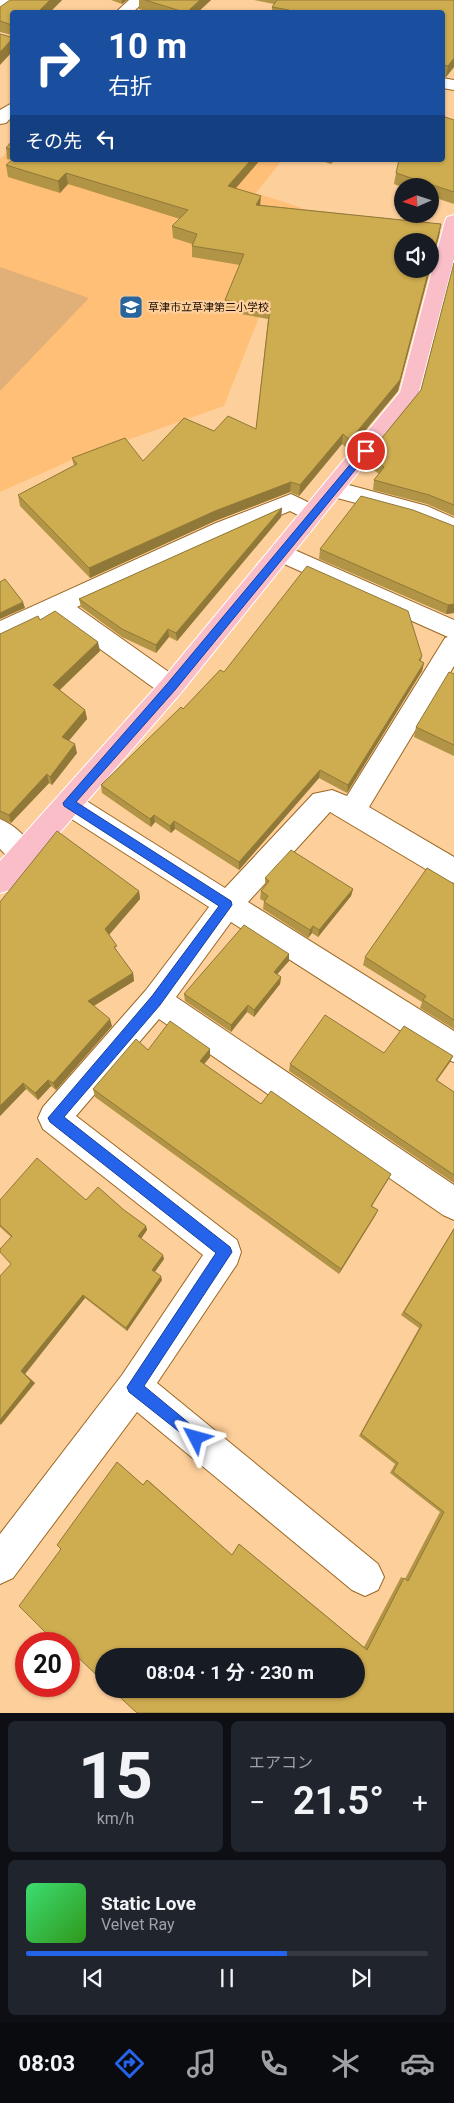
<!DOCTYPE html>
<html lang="ja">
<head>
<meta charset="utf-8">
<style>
  :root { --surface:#171b24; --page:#20242c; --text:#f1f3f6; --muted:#9ea1a6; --line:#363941; --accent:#2563eb }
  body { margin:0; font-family:Roboto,"Noto Sans JP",sans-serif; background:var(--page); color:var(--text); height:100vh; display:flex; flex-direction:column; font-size:19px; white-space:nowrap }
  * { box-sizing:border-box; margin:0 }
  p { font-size:16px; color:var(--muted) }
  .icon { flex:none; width:28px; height:28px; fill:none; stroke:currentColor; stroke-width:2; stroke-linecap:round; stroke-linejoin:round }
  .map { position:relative; height:1713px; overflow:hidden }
  .panel { display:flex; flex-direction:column; gap:8px; padding:8px; background:#0d0f14; flex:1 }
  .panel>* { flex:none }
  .top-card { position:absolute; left:10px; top:10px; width:435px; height:152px; border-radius:5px; box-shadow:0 1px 4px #0004; background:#1a4fa0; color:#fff; overflow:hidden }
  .needle { width:32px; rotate:267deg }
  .controls { position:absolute; left:394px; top:178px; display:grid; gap:10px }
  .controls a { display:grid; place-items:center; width:45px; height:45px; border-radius:50%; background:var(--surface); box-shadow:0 1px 4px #0004; font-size:25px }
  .speed { position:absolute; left:15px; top:1632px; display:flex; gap:10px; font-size:25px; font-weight:700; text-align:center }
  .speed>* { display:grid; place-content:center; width:65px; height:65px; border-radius:50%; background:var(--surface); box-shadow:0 1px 4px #0004; line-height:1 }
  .speed .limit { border:8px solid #d22; background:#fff; color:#111 }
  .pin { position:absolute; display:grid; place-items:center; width:42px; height:42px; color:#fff; margin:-21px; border:2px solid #fff; border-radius:50%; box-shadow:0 1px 5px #0007 }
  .me { position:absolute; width:55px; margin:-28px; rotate:309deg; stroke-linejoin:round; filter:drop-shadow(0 0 4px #0008) }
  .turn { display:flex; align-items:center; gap:18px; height:105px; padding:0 15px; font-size:22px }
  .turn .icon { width:65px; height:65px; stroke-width:2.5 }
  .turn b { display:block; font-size:35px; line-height:42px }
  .then { display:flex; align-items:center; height:48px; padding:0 15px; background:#0003; gap:10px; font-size:19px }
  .big { font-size:38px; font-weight:700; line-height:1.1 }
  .panel .widget { flex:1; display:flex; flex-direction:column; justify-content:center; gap:8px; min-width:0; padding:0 18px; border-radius:8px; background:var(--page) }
  .panel .dial { align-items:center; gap:0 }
  .dial b { font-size:65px; line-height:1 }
  .song { display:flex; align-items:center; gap:15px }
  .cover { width:60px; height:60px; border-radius:8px; background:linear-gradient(135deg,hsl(140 70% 55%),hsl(110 70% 35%)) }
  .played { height:5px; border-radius:2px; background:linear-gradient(90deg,var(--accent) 65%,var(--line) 65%) }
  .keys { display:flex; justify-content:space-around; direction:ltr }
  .heat { display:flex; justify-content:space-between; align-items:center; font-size:28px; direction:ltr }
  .panel .tiles { flex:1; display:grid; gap:8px; grid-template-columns:1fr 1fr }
  .widget:last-child { grid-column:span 2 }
  .trip { position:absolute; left:95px; top:1648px; width:270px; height:50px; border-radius:25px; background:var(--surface); box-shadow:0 1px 4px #0004; font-weight:700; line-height:50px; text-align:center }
  .tabs { display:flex; height:80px; justify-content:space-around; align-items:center; background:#090b0e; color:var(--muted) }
  .tabs .icon { width:35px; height:35px }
  .tabs .selected { color:var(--accent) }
  .tabs b { font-size:22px; color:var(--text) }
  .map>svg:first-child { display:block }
</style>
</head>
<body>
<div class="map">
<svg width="454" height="1713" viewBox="0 0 454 1713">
  <rect width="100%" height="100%" fill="#fdcf9b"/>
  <polygon fill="#ffbf76" points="12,148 12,160 282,160 256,193 302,208 224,406 76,458 0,492 0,159"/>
  <polygon fill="#e1af78" points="0,267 89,298 0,391"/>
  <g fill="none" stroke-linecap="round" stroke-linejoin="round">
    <g stroke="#9b6722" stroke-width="2">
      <g id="minor">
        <polygon points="0,0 16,0 0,10"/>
        <polygon points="129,0 146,0 133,12 116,12"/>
        <polygon points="442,78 454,80 454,90 442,88"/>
        <polygon points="12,103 12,117 6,123 0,124 0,110"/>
        <polygon points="334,481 427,506 454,518 454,535 412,518 326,495 323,489 326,483"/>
        <polygon points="291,494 320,508 323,514 320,520 312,522 290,511 232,535 77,607 180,680 184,687 180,694 171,697 162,694 56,617 0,641 0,621 216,523"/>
        <polygon points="281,544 454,620 454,666 369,807 454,857 454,883 444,880 330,812 248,902 454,1031 454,1062 443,1058 231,922 176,997 454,1185 454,1220 443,1215 159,1019 76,1116 237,1240 241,1252 237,1264 157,1383 378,1564 384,1577 378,1590 365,1596 352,1590 137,1412 13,1578 0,1584 0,1534 122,1375 203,1255 43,1129 38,1118 43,1107 146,990 209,907 59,811 55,803 59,795 68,792 77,795 225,888 313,794 332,790 347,796 445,638 448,637 273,559 269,553 273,547"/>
        <path d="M0,819C15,825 30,840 37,854L33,862C17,868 11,860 0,849Z"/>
      </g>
    </g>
    <g stroke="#fff" stroke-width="2">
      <polygon id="major" points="454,215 454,259 417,399 180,694 10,890 0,893 0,861 162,680 400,392 445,221 447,217"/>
    </g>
    <use href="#minor" fill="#fff" fill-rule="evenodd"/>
    <use href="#major" fill="#f9bec8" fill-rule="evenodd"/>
  </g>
  <g fill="#b19445">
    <polygon points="62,0 50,12 12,12 12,52 12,35 0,32 0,7"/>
    <polygon points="111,0 127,0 122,4"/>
    <polygon points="139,0 211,0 198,12 150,12 139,9"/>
    <polygon points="254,0 454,0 454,67 446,77 442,77 442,12 272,12 272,7 274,4"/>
    <polygon points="454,120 454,204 430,196 430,186 402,186 402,187 394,184 396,173"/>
    <polygon points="12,141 12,160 260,160 236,188 261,205 441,224 439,236 398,391 349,450 342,444 299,496 290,492 215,521 90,578 20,506 18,495 74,466 72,458 143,461 214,431 256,429 268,319 225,311 225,300 240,265 192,257 192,244 173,238 172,226 180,219 68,184 60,193 8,177 6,165 12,160 7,159 6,148"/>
    <polygon points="319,160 335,160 331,164"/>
    <polygon points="454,263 454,516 427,504 373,490 374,480 379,474 367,465 368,455 421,390"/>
    <polygon points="282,508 281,517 177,641 169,637 156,653 122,637 81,607 79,599"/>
    <polygon points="454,526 454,613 446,614 319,559 320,549"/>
    <polygon points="40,620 100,651 60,690 85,710 87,719 69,741 77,753 52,785 49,783 11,823 0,818 0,634"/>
    <polygon points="422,656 421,661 424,663 422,671 347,793 319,778 239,870 175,829 171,833 155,822 151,827 102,793 101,785 183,709 224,672"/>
    <polygon points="454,674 454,756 414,737 416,727"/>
    <polygon points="265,878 353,889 351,896 318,937 312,933 308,938 263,909 264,901 260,899 261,891 265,886"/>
    <polygon points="454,884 454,1029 420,1008 422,1002 363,965 365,957"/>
    <polygon points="139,891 140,899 109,935 118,953 133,973 134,981 94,1006 112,1026 56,1090 51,1086 38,1100 26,1089 0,1116 0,902"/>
    <polygon points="289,954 289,961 277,974 281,977 280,984 254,1017 247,1012 231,1032 185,1001 184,994"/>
    <polygon points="210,1049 210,1057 204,1064 261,1104 391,1174 372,1206 378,1210 375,1216 339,1274 95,1097 93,1089 148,1050"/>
    <polygon points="384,1053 453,1056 450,1062 437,1080 454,1092 454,1183 289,1071 290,1064"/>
    <polygon points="0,1200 86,1200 124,1210 146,1226 147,1230 141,1239 164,1259 155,1272 162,1280 127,1331 85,1298 25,1374 35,1383 1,1425 11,1264 11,1237 0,1227"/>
    <polygon points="454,1228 454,1713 61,1549 117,1462 143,1485 147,1480 149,1481 232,1555 239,1544 364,1647 401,1577 405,1579 440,1512 390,1473 395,1464 359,1436 419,1328 401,1315"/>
  </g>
  <g fill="#907838">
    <polygon points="50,0 62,0 50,12 38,12"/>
    <polygon points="122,0 127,0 122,4"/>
    <polygon points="200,0 211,0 198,12 187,12"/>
    <polygon points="12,39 12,52 0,65 0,52"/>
    <polygon points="454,58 454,67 446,77 448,66"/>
    <polygon points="251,160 260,160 228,197 228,186"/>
    <polygon points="66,173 68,184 60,193 58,181"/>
    <polygon points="261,196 260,207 256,205"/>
    <polygon points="441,224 439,236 398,391 349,450 350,440 430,269"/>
    <polygon points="343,434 342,444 299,496 300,485"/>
    <polygon points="291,482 290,492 215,521 90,578 89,568 215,511"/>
    <polygon points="282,508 281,517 177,641 176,633"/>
    <polygon points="23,602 25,608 0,619 0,613"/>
    <polygon points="454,604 454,613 446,614 448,605"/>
    <polygon points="168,629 169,637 156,653 156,645"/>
    <polygon points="98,642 100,651 55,694 53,685"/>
    <polygon points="424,663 422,671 347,793 348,785"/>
    <polygon points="85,710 87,719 64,746 62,737"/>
    <polygon points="75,744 77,753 52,785 50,777"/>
    <polygon points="320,770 319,778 239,870 239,862"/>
    <polygon points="47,774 49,783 11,823 9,815"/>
    <polygon points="154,815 155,822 151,827 150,819"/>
    <polygon points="174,821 175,829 171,833 170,826"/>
    <polygon points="353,889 351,896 318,937 319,930"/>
    <polygon points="139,891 140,899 107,937 105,929"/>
    <polygon points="313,926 312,933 308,938 310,930"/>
    <polygon points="289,954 289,961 273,979 274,972"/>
    <polygon points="133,973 134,981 90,1008 88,1001"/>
    <polygon points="281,977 280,984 254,1017 254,1010"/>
    <polygon points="248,1005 247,1012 231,1032 231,1025"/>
    <polygon points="110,1019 112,1026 56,1090 53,1083"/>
    <polygon points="210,1049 210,1057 200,1069 200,1061"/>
    <polygon points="453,1056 450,1062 433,1086 436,1080"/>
    <polygon points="48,1080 51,1086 38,1100 35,1093"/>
    <polygon points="23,1083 26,1089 0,1116 0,1106"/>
    <polygon points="391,1174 388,1180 368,1212 371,1206"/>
    <polygon points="378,1210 375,1216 339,1274 341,1269"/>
    <polygon points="146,1226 147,1230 139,1241 138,1236"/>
    <polygon points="163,1255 164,1259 153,1274 152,1270"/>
    <polygon points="161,1276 162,1280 127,1331 126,1328"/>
    <polygon points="83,1295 85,1298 25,1374 35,1383 0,1425 0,1420 21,1371"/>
  </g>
  <g fill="#ceac50" stroke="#907838">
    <polygon points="10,0 50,0 38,12 12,12 12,39 0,52 0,34 11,37 12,25 0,21 0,7"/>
    <polygon points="145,0 200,0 187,12 184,12"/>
    <polygon points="277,0 454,0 454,58 448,66 442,65 442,12 288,12 289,10 272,7"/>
    <polygon points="442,116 454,120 454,192 396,173 399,160 442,160"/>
    <polygon points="12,141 12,150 6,148"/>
    <polygon points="12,160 251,160 228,186 261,196 256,205 441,224 430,266 430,241 402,241 402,269 429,269 400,380 350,440 343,434 300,485 291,482 215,511 89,568 18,495 77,464 72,458 125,438 143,461 184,418 214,431 228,416 256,429 270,308 225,300 244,254 192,246 197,234 172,226 188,210 66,173 58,181 6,165"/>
    <polygon points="454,263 454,505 429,495 374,480 384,467 368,455 421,390"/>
    <polygon points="361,496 413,510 454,526 454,604 448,605 320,549"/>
    <polygon points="282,508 176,633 168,629 156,645 122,629 79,599"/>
    <polygon points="307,566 408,611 422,656 419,660 424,663 348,785 320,770 239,862 174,821 170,826 154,815 150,819 101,785 181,707 183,709 220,670 224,672"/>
    <polygon points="5,579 23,602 0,613 0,582"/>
    <polygon points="55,611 98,642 53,685 85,710 62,737 75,744 50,777 47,774 9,815 0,811 0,634 38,616 40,620"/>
    <polygon points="449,672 454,674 454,745 416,727"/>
    <polygon points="57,831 139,891 105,929 117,946 114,947 133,973 88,1001 110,1019 53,1083 48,1080 35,1093 23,1083 0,1106 0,902"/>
    <polygon points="291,850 353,889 319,930 313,926 310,930 264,902 268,896 261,891 269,881 265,878"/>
    <polygon points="427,868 454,884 454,1020 423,1000 426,996 365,957"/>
    <polygon points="244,925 289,954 274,972 281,977 254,1010 248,1005 231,1025 184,994"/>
    <polygon points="325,1015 384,1053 404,1026 453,1056 436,1080 454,1092 454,1175 290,1064"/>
    <polygon points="170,1021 210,1049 200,1061 261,1104 271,1091 391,1174 371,1206 378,1210 341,1269 93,1089 136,1039 148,1050"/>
    <polygon points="37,1158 86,1200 98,1187 124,1210 146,1226 138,1236 163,1255 152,1270 161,1276 126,1328 83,1295 21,1371 31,1381 0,1420 0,1276 11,1264 0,1252 0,1249 12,1236 0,1225 0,1200"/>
    <polygon points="454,1229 454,1713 137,1713 111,1689 356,1689 356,1656 104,1656 104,1682 69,1649 69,1644 57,1644 19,1606 61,1549 57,1545 117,1462 143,1485 147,1480 232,1555 239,1544 367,1650 404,1578 408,1581 444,1512 393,1472 398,1463 361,1434 422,1325 404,1312"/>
  </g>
  <polygon fill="#2563eb" stroke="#184099" points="366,448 371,451 369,453 175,690 76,802 231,901 232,905 160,1005 64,1117 230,1247 232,1252 144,1386 201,1433 203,1438 201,1443 196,1445 129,1392 127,1387 216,1253 50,1122 48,1118 152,996 219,906 64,806 63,803 167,684 363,449"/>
  <defs>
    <g id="school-square" transform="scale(1.25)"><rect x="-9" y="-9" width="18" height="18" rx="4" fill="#28659c" stroke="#fdcf9b"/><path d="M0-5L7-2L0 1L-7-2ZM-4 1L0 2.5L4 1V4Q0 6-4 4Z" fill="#fff"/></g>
  </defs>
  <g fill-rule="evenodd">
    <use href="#school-square" x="131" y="307"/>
  </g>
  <g text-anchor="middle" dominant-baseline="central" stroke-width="4.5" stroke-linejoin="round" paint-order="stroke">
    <g font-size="11" fill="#1d0d00" stroke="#fdcf9b" text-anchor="start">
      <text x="148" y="307">草津市立草津第二小学校</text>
    </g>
  </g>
</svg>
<div class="controls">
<a><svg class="needle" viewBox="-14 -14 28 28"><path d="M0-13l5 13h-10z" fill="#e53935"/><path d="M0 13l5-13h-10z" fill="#9ea1a6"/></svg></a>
<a><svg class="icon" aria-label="sound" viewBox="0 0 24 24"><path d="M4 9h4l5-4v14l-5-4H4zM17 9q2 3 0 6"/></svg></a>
</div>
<div class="speed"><div class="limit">20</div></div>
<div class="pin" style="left:366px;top:451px;background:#d93025"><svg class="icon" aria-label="arrive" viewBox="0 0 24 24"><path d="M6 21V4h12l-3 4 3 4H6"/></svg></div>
<svg class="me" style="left:196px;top:1438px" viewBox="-20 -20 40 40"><path d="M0-17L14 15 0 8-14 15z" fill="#2563eb" stroke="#fff" stroke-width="4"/></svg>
<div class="trip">08:04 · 1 分 · 230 m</div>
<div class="top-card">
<div class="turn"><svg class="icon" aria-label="right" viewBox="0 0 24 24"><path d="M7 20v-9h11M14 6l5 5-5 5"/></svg><div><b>10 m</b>右折</div></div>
<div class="then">その先<svg class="icon" aria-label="left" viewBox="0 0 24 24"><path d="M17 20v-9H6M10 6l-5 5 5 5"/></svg></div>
</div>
</div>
<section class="panel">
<div class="tiles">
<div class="widget dial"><b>15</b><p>km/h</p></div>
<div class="widget"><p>エアコン</p>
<div class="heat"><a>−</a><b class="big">21.5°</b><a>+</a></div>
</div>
<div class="widget">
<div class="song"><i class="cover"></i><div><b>Static Love</b><p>Velvet Ray</p></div></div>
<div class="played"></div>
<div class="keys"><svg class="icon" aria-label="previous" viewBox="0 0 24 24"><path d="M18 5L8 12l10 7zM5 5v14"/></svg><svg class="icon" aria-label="pause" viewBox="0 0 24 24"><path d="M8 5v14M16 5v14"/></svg><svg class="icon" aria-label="next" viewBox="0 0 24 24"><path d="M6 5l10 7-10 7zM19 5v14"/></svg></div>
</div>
</div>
</section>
<nav class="tabs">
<b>08:03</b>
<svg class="icon selected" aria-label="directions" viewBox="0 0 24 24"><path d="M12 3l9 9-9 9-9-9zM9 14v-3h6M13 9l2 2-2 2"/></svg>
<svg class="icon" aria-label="music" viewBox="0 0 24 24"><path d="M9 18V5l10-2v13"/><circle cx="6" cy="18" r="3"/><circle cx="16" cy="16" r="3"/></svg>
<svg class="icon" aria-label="phone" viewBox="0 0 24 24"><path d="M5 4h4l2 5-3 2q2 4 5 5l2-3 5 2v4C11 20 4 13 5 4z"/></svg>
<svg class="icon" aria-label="climate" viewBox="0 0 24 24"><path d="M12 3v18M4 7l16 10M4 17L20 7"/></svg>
<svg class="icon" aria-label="car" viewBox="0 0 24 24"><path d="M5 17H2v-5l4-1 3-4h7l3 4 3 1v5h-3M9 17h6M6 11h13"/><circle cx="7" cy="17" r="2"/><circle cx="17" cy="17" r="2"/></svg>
</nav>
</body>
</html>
